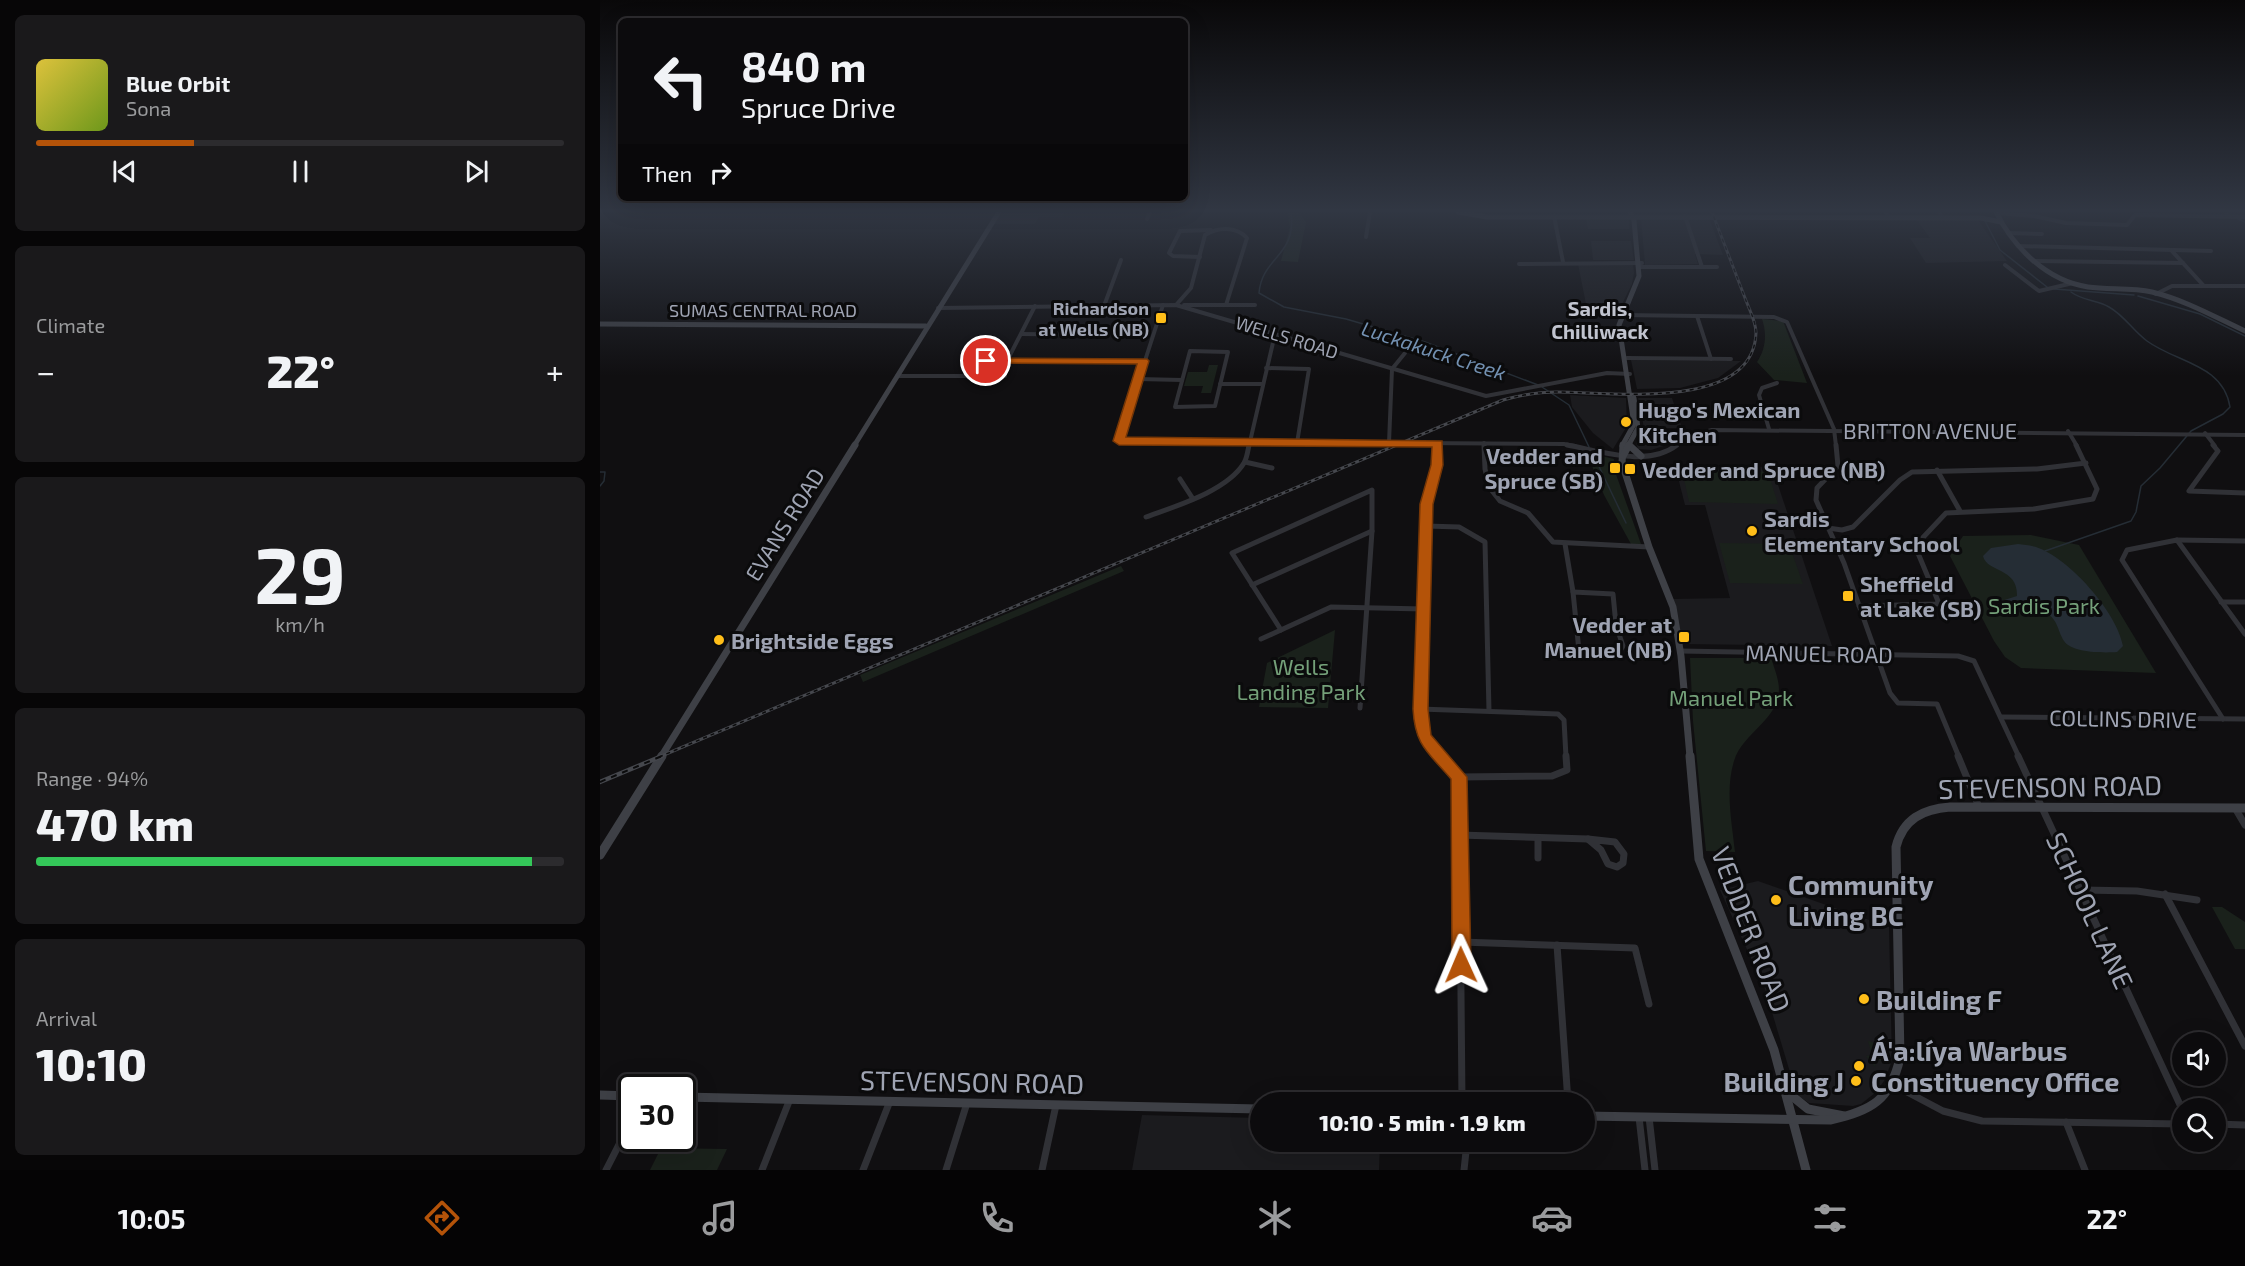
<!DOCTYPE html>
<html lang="en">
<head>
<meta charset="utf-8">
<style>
  :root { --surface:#0c0b0d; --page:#1a191b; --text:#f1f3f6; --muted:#9a9b9d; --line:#2c2b2e; --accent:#b45309 }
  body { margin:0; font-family:"Exo 2",sans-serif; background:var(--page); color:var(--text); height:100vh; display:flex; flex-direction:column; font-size:22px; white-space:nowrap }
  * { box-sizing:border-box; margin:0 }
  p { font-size:20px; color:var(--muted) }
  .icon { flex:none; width:33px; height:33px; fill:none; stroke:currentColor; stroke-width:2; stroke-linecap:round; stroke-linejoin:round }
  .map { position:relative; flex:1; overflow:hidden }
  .side { display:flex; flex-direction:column; gap:15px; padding:15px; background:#070607; width:600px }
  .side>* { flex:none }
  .hud { position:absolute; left:18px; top:18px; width:570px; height:183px; border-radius:9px; box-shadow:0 6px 24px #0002,0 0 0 2px var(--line); background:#0c0b0d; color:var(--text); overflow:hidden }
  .buttons { position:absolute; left:1572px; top:1032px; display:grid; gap:12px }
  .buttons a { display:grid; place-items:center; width:54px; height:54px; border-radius:50%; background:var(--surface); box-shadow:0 6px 24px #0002,0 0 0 2px var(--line); font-size:30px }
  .speed { position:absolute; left:18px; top:1074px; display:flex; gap:12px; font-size:30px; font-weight:700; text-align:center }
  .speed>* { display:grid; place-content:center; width:78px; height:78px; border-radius:50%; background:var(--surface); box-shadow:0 6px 24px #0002,0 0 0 2px var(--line); line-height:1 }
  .speed .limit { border:3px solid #111; border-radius:9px; background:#fff; color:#111 }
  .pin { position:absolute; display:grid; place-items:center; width:51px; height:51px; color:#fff; margin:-26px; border:3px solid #fff; border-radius:50%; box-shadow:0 2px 6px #0007 }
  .me { position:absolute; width:66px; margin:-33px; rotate:359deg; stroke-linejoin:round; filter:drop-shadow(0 0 4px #0008) }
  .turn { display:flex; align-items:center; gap:21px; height:126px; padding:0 24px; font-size:27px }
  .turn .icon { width:78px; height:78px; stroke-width:2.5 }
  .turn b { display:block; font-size:42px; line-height:51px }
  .then { display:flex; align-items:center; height:57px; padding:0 24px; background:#0003; gap:12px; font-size:22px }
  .big { font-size:45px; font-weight:800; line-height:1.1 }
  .side .tile { flex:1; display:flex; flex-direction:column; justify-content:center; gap:9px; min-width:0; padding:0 21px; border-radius:9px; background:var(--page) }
  .side .dial { align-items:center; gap:0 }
  .dial b { font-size:78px; line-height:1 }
  .song { display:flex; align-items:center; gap:18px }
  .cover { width:72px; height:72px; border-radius:9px; background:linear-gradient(135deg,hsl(50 70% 55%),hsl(80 70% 35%)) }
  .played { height:6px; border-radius:3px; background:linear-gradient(90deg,var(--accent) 30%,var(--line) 30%) }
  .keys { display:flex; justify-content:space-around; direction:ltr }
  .heat { display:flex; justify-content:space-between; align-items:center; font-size:33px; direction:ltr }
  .charge { height:9px; border-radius:4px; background:linear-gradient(90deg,#34c759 94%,var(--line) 0) }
  .trip { position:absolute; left:650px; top:1092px; width:345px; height:60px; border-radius:30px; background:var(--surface); box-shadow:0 6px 24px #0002,0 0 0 2px var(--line); font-weight:800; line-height:60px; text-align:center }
  .tab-bar { display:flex; height:96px; justify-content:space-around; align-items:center; background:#050405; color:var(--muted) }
  .tab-bar .icon { width:42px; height:42px }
  .tab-bar .on { color:var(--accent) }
  .tab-bar b { font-size:27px; color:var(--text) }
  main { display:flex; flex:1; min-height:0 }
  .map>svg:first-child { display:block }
</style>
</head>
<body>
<main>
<section class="side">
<div class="tile">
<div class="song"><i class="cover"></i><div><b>Blue Orbit</b><p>Sona</p></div></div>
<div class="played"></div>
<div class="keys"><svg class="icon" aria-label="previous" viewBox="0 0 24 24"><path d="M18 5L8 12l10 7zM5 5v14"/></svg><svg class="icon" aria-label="pause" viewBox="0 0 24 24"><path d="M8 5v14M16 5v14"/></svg><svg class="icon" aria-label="next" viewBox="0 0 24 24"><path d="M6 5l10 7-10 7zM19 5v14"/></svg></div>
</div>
<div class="tile"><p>Climate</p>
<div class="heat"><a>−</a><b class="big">22°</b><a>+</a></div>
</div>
<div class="tile dial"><b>29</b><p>km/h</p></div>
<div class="tile"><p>Range · 94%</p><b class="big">470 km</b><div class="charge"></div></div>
<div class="tile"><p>Arrival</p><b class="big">10:10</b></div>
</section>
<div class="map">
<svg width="1645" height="1170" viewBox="0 0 1645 1170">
  <rect width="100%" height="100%" fill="#100f11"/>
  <g fill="#1b1b1e">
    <polygon points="402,212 465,212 462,217 439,217 435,224 394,224"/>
    <polygon points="986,218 1029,219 1029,229 988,229"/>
    <polygon points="1041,218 1109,218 1123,255 1095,254 1098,264 1045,265"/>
    <polygon points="1317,220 1378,220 1407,261 1326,263 1310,238 1330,238"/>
    <polygon points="991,241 1031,241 1034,260 993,260"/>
    <polygon points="978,264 1033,264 1034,273 1032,284 1022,304 986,304"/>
    <polygon points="1031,360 1141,361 1118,378 1080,388 1037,389"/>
    <polygon points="970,395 1026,398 1027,426 1013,449 993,433 972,407"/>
    <polygon points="1038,398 1072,398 1082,428 1044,428"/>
    <polygon points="1043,430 1073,430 1078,432 1078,436 1070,444 1051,450 1038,449 1036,443"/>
    <polygon points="1075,466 1172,467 1232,646 1083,644 1073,599 1130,598 1105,505 1085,505"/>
    <polygon points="1158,881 1289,927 1292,1061 1284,1081 1275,1093 1261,1104 1253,1106 1209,1103 1200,1097 1195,1089 1165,989 1120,890"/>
    <polygon points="542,1115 660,1118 660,1142 780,1142 779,1170 532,1170"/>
  </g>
  <g fill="#1a211b">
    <polygon points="687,212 699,212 706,222 698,262 681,261 690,227"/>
    <path d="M1162,319L1183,321L1207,383L1174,380L1157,362C1166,349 1167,333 1162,319Z"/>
    <polygon points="609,365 618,365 611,393 601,393 603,386 584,386 588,372 607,372"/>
    <polygon points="977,450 1014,459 1013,466 1041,544 1031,544 1004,495 992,466 976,453"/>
    <polygon points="1082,470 1168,472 1178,504 1089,502"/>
    <polygon points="1431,535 1479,545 1556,673 1421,668 1405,657 1394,641 1350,556 1363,536"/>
    <polygon points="1119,543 1189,544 1203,584 1130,583"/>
    <polygon points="521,566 524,571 263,682 260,675"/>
    <polygon points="735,630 728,708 659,707 667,663"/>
    <path d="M1090,658H1171C1174,667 1179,680 1179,689C1179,720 1143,732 1134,761C1125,790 1132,823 1135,852L1106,851L1093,721Z"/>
    <polygon points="1612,907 1622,907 1645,922 1645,949 1635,949"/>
    <polygon points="1268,1041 1290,1047 1288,1063 1276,1059 1275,1067 1266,1056 1272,1055"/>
    <polygon points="61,1148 127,1149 117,1170 50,1170"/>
  </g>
  <path fill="#252d35" d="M1418,544C1424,545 1430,545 1436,547C1469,558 1517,612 1523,646L1517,652C1504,653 1472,653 1464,641C1457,630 1458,617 1443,612C1430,608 1414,610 1401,610L1398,607V602L1417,596C1418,567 1387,573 1383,556L1391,548Z"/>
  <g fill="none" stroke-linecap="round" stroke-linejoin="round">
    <g stroke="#252d35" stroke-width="1.5">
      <path d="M691,212C697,257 662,256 659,293L684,307L746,319L825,342L938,385"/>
      <polyline points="1623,212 1630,215"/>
      <polyline points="1638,219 1645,222"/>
      <polyline points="1385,221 1400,250 1447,287"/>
      <polyline points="1454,289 1534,295"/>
      <polyline points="1538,296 1600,314 1645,336"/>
      <polyline points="942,387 969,405 989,447"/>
      <polyline points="993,454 1026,523"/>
      <polyline points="0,472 5,472 4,481 0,486"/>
      <path d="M1445,551L1531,521L1536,512L1541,486L1560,468L1591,431L1623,414L1630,407C1623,364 1577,363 1547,341C1533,331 1525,316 1509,307C1497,300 1483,301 1471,292"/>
    </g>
    <g stroke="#303136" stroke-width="4">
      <polyline points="1286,212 1289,217"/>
      <polyline points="1339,212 1343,218"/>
      <polyline points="1397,213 1434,216 1466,223 1527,225 1535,215 1645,217"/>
      <polyline points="954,216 963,262"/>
      <polyline points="1085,216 1102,267"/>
      <polyline points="547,219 550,212"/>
      <polyline points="1408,233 1442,234"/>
      <polyline points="766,237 770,212"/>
      <polyline points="1418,246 1611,251"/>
      <polyline points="1571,250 1604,286"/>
      <polyline points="600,257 573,256 569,253 580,231 611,230"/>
      <polyline points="1436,261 1583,263"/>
      <polyline points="919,264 1042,263"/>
      <polyline points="1405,265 1439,291 1473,283"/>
      <polyline points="1038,267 1117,267"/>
      <polyline points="1556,294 1572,286 1645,286"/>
      <polyline points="563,305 519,441 964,444 975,446"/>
      <path d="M576,305L591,288L605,235C618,227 636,226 647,238L626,305"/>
      <polyline points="584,305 655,305"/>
      <polyline points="504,306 521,260"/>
      <polyline points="338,308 576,305 886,396 1007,373 1030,374"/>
      <polyline points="1022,315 1174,317 1187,322 1234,429 1236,446"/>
      <polyline points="1097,316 1111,359"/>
      <polyline points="422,334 503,335"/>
      <polyline points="372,345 364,361 544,361"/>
      <polygon points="590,351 628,352 615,406 575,407"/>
      <polyline points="1027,358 1131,359"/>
      <polyline points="407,361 435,306"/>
      <polyline points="666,368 709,369 697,443"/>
      <polyline points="297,376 405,376"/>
      <polyline points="538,379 582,380"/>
      <polyline points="620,384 662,384"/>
      <polyline points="1169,429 1159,395 1162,388 1177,383"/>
      <polyline points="1468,431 1477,446"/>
      <polyline points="1605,433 1615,446"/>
      <polyline points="789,443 792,369 805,353"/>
      <polyline points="884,443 884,446"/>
      <polyline points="649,446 675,334"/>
      <polyline points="838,446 838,443"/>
      <polyline points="1075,446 1088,436 1112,430 1645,435"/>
    </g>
    <g stroke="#303136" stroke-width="5">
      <polyline points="838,445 837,465 826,504 820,709 822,731 842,757"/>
      <polyline points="884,445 885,469 889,487 900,501 928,513 953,542 1049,547"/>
      <path d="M967,445C1001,451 1047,468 1077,445"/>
      <polyline points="1236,445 1238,466 1217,488 1216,500 1244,563 1290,693 1298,703 1337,704 1359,757"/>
      <polyline points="1613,445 1618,451 1589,491 1645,493"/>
      <polyline points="645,462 672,468"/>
      <polyline points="1337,470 1360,511"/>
      <polyline points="580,479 593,499"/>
      <path d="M546,517C576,506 627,491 644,463C647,458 648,450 649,445"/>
      <polyline points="826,526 859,527 885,542 889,711"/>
      <polyline points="1228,528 1242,530 1253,527 1300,480 1312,472 1437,469 1486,463"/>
      <polyline points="1577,540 1645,541"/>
      <polyline points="965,544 973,592"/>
      <polyline points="652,585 772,531"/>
      <polygon points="973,592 1013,594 1016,625 1023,646 1020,651 979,651"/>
      <polyline points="1621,602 1645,602"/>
      <polyline points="1259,606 1337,604 1338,601 1315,546 1346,513 1434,509 1493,499 1497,489 1476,445"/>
      <polyline points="681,630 632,553 772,490 772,531 760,708"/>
      <polyline points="661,639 731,607 824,609"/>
      <polyline points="1080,651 1358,656 1374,661 1419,757"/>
      <polyline points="820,709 958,714 964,720 966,757"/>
      <polyline points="1402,717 1645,719"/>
      <polyline points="1623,719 1522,560 1527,550 1577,540 1645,634"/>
    </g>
    <g stroke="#303136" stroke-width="7">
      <polyline points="840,756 859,777 862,1102"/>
      <polyline points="1358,756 1379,807"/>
      <polyline points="1418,756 1582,1109"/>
      <polyline points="859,777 952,776 967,770 966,756"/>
      <polyline points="1635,808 1645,825"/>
      <polyline points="859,835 988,839"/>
      <polyline points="938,839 938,858"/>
      <polygon points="988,839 1015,842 1024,854 1023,863 1017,867 1008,864 1001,850"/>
      <polyline points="1482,890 1537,891 1597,900"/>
      <polyline points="1565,894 1645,1046"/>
      <polyline points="861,942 1035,948 1049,1004"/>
      <polyline points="957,945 968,1102"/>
      <polyline points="1292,1084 1343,1111 1382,1121 1582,1124"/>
      <polyline points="1039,1117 1045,1170"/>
      <polyline points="1049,1117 1055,1170"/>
      <polyline points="1466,1122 1485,1170"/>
      <polyline points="1616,1124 1645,1125"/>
      <polyline points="6,1170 32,1119"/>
      <polyline points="162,1170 190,1099"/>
      <polyline points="263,1170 290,1101"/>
      <polyline points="346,1170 367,1103"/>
      <polyline points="442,1170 456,1105"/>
      <polyline points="864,1170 867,1142"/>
    </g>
    <g stroke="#3e4046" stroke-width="5">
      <polyline points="858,212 887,217 1381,218 1401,222"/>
      <path d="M1396,212C1414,248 1447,281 1488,287C1509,290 1531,287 1552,292C1585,300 1615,317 1645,331"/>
      <polyline points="0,324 326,326"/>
      <polyline points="254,446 399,212"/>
      <polyline points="1022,446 1033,426 1033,418 1019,325 1039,276 1034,220 1030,212"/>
      <polyline points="1028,446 1038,428 1034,398"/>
    </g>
    <g stroke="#3e4046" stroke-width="7">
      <polyline points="1023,445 1022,463 1049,547 1073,607 1081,656 1090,757"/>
      <polyline points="1029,445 1041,456"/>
      <polyline points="1023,456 1029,445"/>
      <polyline points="61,757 255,445"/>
    </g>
    <g stroke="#3e4046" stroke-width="9">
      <polyline points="1090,756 1099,859 1174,1050 1206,1170"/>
      <polyline points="0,855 62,756"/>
      <polyline points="1187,1092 1208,1109 1244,1116"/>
      <polyline points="0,1095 32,1096"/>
      <polyline points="82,1097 660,1109"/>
      <path d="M984,1116L1231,1120C1272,1110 1290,1101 1300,1058L1296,847C1303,819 1323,809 1350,807L1645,808"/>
    </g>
    <g stroke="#45474d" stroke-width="3">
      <path id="rail-far1" d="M59,757L903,400C921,395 939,392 957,392C1011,392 1153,412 1156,333C1156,321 1149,309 1145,298C1134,269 1123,241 1112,212"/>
    </g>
    <g stroke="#45474d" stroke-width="4.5">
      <polyline id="rail" points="0,782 62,756"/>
    </g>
    <use href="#rail-far1" stroke="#0b0b0c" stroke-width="1.5" stroke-dasharray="4" stroke-linecap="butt"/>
    <use href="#rail" stroke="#0b0b0c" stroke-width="2" stroke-dasharray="6" stroke-linecap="butt"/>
  </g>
  <linearGradient id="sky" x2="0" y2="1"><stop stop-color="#090809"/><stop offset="0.56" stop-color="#313743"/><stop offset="1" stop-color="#313743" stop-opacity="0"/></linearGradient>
  <rect width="1645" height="376" fill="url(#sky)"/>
  <path fill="#b45309" stroke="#753606" stroke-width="1.5" d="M386,358L547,359L549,361L526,437L842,441L843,465L833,504L828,709L831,735L867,777L871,965L868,972L861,974L855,972L852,965L851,779C828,752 815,746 813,709L820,504L831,465L832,447L519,445L513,441L537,364L382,363V359Z"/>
  <g fill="#ffbe19" stroke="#0b0b0c" stroke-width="2">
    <rect x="555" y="312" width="12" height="12" rx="3"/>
    <circle cx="1026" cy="422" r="6"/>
    <rect x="1009" y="462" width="12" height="12" rx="3"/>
    <rect x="1024" y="463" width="12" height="12" rx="3"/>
    <circle cx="1152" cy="531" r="6"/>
    <rect x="1242" y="590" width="12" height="12" rx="3"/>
    <rect x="1078" y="631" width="12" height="12" rx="3"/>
    <circle cx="119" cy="640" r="6"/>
    <circle cx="1176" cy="900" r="6"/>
    <circle cx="1264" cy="999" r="6"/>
    <circle cx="1259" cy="1066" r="6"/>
    <circle cx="1256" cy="1081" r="6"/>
  </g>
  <g text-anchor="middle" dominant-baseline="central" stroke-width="6" stroke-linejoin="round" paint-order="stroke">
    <g font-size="18" font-weight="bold" fill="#9fa4b3" stroke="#0b0b0c" text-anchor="end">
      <text x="549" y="308">Richardson<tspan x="549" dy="21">at Wells (NB)</tspan></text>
    </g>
    <g font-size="18" fill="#9fa4b3" stroke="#0b0b0c">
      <text x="163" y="310">SUMAS CENTRAL ROAD</text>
      <text transform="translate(687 337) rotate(17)">WELLS ROAD</text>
    </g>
    <g font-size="20" font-weight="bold" fill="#c1c4cf" stroke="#0b0b0c">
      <text x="1000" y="308">Sardis,<tspan x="1000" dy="23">Chilliwack</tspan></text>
    </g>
    <g font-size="20" font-style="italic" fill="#7391b2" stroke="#0b0b0c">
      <text transform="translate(834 350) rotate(18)">Luckakuck Creek</text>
    </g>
    <g font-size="22" font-weight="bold" fill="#9fa4b3" stroke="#0b0b0c" text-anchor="start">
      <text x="1038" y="409">Hugo's Mexican<tspan x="1038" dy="25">Kitchen</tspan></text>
      <text x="1003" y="455" text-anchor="end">Vedder and<tspan x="1003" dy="25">Spruce (SB)</tspan></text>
      <text x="1042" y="469">Vedder and Spruce (NB)</text>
      <text x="1164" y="518">Sardis<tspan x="1164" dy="25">Elementary School</tspan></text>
      <text x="1260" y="583">Sheffield<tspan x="1260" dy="25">at Lake (SB)</tspan></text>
      <text x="1072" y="624" text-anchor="end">Vedder at<tspan x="1072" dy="25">Manuel (NB)</tspan></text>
      <text x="131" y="640">Brightside Eggs</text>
    </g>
    <g font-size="22" fill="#9fa4b3" stroke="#0b0b0c">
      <text x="1330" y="430">BRITTON AVENUE</text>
      <text transform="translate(184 524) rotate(-58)">EVANS ROAD</text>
      <text transform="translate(1219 653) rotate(1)">MANUEL ROAD</text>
      <text transform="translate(1523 718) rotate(1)">COLLINS DRIVE</text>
    </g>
    <g font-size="22" fill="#74a079" stroke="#0b0b0c">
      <text x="1444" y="605">Sardis Park</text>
      <text x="701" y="666">Wells<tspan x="701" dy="25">Landing Park</tspan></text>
      <text x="1131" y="697">Manuel Park</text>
    </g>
    <g font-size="27" fill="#9fa4b3" stroke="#0b0b0c">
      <text transform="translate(1450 786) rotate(-1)">STEVENSON ROAD</text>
      <text transform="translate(1491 910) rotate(65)">SCHOOL LANE</text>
      <text transform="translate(1152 929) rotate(69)">VEDDER ROAD</text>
      <text transform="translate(372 1081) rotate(1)">STEVENSON ROAD</text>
    </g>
    <g font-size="27" font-weight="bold" fill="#9fa4b3" stroke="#0b0b0c" text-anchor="start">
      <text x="1188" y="884">Community<tspan x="1188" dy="31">Living BC</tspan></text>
      <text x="1276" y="999">Building F</text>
      <text x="1271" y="1050">Á'a:líya Warbus<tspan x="1271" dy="31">Constituency Office</tspan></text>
      <text x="1244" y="1081" text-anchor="end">Building J</text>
    </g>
  </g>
</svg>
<div class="buttons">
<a><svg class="icon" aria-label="sound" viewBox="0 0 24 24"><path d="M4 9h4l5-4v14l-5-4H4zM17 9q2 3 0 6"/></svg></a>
<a><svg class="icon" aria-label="search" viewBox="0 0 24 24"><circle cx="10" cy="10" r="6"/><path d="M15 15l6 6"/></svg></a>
</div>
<div class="speed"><div class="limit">30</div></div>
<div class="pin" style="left:386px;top:361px;background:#d93025"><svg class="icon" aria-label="arrive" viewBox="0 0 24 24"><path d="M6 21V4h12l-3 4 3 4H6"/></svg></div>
<svg class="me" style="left:861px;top:965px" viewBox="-20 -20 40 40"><path d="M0-17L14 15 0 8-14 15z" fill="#b45309" stroke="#fff" stroke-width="4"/></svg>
<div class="trip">10:10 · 5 min · 1.9 km</div>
<div class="hud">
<div class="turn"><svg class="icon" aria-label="left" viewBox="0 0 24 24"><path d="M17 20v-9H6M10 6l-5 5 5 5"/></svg><div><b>840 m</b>Spruce Drive</div></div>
<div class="then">Then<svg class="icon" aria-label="right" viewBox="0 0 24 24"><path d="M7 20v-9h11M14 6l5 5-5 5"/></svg></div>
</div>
</div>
</main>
<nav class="tab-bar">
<b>10:05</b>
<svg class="icon on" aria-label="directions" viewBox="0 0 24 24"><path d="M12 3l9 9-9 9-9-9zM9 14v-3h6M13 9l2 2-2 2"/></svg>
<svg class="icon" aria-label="music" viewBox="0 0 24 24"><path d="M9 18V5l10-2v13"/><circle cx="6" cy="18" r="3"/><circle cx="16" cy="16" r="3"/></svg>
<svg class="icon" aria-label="phone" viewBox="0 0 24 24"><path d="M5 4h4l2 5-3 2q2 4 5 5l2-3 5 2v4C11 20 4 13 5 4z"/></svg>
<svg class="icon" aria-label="climate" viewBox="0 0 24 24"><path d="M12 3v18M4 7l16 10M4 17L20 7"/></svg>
<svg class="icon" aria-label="car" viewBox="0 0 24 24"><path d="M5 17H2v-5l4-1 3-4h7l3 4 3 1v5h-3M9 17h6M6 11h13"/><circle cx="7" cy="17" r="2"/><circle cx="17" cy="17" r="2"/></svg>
<svg class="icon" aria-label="filters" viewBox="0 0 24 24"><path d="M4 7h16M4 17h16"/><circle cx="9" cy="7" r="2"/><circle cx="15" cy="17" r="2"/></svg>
<b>22°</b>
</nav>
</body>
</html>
